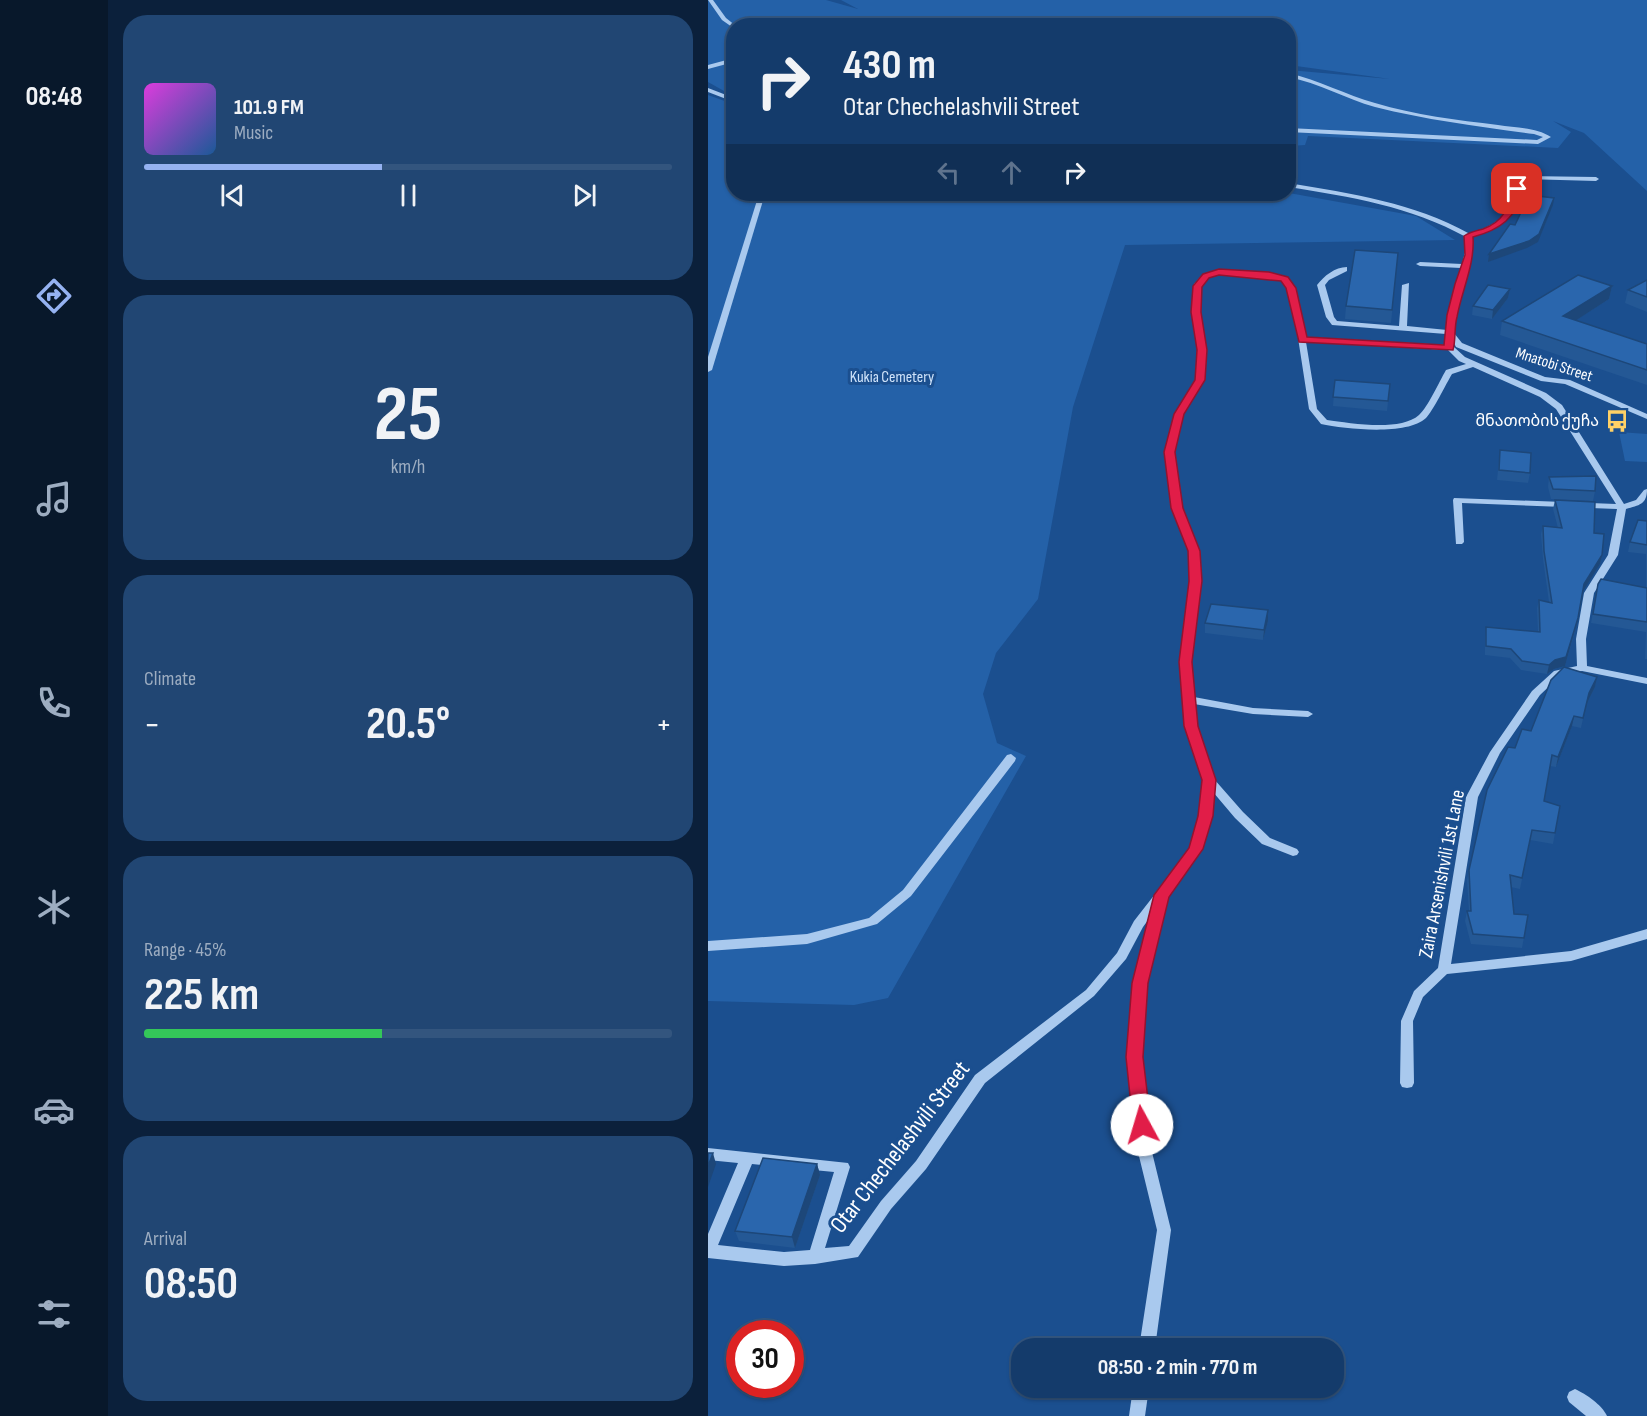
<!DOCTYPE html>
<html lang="en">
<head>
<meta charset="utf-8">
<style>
  :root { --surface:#143b6b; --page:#214673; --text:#f1f3f6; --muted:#9dadc1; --line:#33557e; --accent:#95b2f1 }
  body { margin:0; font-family:"Sofia Sans Condensed","Noto Sans Georgian",sans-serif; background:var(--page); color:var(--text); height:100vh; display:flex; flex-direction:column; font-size:22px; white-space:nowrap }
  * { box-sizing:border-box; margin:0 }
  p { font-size:20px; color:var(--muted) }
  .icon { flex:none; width:33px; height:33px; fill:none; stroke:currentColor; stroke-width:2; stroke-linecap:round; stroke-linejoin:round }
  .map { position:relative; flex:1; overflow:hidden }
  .panel { display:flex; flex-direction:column; gap:15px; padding:15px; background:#0b203b; width:600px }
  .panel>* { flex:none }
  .hud { position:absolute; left:18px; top:18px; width:570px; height:183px; border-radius:24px; box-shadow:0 2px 4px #0004,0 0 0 2px var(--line); background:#143b6b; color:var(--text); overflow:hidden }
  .speed { position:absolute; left:18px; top:1320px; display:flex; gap:12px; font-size:30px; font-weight:700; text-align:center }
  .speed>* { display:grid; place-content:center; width:78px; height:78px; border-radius:50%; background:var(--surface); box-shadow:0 2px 4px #0004,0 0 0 2px var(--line); line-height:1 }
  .speed .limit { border:9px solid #d22; background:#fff; color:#111 }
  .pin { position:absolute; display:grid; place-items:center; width:51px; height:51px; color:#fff; margin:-26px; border-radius:12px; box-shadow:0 3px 9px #0006 }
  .me { position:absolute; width:66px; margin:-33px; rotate:354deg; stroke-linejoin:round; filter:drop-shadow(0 0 4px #0008) }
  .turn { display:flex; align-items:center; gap:21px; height:126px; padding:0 18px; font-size:27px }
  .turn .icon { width:78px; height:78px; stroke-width:2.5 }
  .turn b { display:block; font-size:42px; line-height:51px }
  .lanes { display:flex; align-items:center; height:57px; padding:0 18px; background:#0003; justify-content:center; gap:30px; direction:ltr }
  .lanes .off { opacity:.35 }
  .big { font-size:45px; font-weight:700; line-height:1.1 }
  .panel .widget { flex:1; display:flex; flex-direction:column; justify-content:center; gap:9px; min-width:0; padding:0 21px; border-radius:24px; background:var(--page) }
  .panel .dial { align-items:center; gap:0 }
  .dial b { font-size:78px; line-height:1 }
  .song { display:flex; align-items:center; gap:18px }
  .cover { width:72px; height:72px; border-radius:9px; background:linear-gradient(135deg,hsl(300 70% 55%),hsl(210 70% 35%)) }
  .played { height:6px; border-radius:3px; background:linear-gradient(90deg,var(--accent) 45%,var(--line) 45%) }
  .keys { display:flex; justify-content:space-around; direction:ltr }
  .heat { display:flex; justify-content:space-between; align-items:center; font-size:33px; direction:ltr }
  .charge { height:9px; border-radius:4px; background:linear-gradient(90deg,#34c759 45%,var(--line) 0) }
  .trip { position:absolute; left:303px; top:1338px; width:333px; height:60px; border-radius:24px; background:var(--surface); box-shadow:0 2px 4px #0004,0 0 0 2px var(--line); font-weight:700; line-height:60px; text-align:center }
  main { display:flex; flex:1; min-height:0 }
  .tabs { display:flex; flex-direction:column; width:108px; justify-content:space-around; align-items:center; background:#08182b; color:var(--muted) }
  .tabs .icon { width:42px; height:42px }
  .tabs .current { color:var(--accent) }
  .tabs b { font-size:27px; color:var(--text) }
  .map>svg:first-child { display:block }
</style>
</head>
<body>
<main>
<nav class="tabs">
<b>08:48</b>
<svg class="icon current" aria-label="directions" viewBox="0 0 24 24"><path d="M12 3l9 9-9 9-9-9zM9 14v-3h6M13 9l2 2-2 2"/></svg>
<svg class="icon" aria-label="music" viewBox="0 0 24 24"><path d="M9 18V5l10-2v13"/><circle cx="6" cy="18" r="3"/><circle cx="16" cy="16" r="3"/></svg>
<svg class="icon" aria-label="phone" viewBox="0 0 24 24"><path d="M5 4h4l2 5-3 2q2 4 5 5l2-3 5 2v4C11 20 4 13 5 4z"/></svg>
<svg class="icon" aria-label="climate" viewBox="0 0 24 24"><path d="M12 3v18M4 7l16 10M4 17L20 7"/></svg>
<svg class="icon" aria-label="car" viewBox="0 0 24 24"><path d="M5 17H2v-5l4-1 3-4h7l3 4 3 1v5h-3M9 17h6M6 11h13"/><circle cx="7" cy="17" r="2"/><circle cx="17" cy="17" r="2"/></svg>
<svg class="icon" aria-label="filters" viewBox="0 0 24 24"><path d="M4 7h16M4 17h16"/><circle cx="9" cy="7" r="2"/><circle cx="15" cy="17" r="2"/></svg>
</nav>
<section class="panel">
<div class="widget">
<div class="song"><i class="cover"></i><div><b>101.9 FM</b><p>Music</p></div></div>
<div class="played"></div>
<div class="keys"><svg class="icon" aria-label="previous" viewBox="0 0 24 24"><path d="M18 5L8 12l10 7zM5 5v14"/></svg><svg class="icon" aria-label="pause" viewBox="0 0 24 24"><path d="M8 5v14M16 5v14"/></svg><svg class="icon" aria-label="next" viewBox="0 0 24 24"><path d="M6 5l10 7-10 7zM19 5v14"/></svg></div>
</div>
<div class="widget dial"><b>25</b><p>km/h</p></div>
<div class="widget"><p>Climate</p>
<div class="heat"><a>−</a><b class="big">20.5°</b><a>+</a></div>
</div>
<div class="widget"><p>Range · 45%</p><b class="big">225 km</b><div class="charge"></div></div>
<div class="widget"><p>Arrival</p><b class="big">08:50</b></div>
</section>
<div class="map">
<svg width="939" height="1416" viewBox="0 0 939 1416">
  <rect width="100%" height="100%" fill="#1b4f8f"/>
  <g fill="#2461a8">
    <polygon points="0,0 118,0 150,9 133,0 939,0 939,191 876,133 845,121 863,132 850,148 600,136 597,145 581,146 581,70 682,79 581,65 580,26 26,26 25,96 0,82"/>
    <polygon points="0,95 25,104 26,194 581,193 708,216 747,240 417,245 365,407 330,599 288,653 275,694 289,743 318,756 180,998 146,1005 0,1001"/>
    <polygon points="911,432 939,434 939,462 917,461"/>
  </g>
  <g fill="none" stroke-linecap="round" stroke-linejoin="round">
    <g fill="#a9c9ee" fill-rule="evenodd">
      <polygon points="0,0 5,0 18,18 28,26 24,27 14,20"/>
      <polygon points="26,58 26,62 0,69 0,65"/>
      <path d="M580,73C611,80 638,95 667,103C707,115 749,120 790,125C807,128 828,127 843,137L830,144L580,132V128L829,140L835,137L826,134C773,127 719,120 667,107C638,99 611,83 580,77Z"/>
      <polygon points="0,88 26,98 26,102 0,92"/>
      <path d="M809,176L888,177L891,179L888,181L814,179C809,215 799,226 764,237L762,266L751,298L746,333L754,343L837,377L862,380L939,414V419L857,384L833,381L748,347L746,343V347L757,357L838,393L854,405L916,504L928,500L936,490L939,489C939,505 931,505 918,509L910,555L886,593L878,639L879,666L939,678V684L874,671L853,675L832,695L792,753L770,797L743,964L863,951L939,929V939L863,961L739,974L715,997L705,1021L706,1083L704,1087L699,1088L694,1087L692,1083L693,1021L706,991L730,968L758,797L782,752L824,691L846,671L869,666L868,639L876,593L900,555L909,509L754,503L756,542L754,544H748L745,500L746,498L908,504L848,409L832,397L765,367L744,374C738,384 725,411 718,418C699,436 637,429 613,424L601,409L586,312L579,288L574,281L561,277L511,274L501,278L493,286L492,312L498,350L496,380L475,414L465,452L473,508L491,551L492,581L482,662L486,697L545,708L600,711L605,714L600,717L545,714L486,704L488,726L506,779L535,812L562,838L589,849L591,852L589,855L585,856L554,844L527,818L505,792L503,816L494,849L458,897L459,899L438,983L434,1057L443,1148L463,1230L447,1348H431L449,1230L429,1148L420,1057L426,983L443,916L435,927L418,959L386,996L277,1083L218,1169L183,1209L150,1257L107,1264L76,1266L0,1258V1234L30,1163L0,1160V1148L140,1163L142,1167L117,1248L141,1246L173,1201L208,1161L267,1075L378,990L409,953L426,921L483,848L491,816L495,780L478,726L472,662L482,581L481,551L465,508L457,452L467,414L488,380L490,350L484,312L486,284L495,274L511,270L561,273L580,277C592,295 594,316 598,337L738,345V334L624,325L618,317L609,285C616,276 627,267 639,267V271L621,280L617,285L626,317L629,321L691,326L694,285L701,283L699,326L739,330L744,298L753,268L712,266L708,264L712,262L754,264L758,248V237C701,206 644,197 580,187V183C645,194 704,202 762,234C781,227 798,220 804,199C806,191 806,183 809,176ZM598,342L740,350L751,361L758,364L738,370C731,382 720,407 711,415C692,432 642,423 619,420L609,409ZM44,1164L126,1172L102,1250L76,1252L10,1245Z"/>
      <polygon points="51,194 57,194 4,370 0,372 0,357"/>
      <polygon points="303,754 308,758 307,761 203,896 169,924 99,944 0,951 0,941 99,934 161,918 195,890 299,755"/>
      <polygon points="425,1388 441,1388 437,1416 421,1416"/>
      <path d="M867,1389C878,1394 894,1405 899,1416H878L861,1402L859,1397L861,1392Z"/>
    </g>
  </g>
  <g fill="#245895">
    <polygon points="690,253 683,323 637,319 638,306"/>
    <polygon points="939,280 939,312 917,303 920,290"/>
    <polygon points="904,286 901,299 868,320 939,344 939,385 792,335 794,321"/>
    <polygon points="802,289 800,298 784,319 764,315 765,306"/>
    <polygon points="627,380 682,384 679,411 625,406"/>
    <polygon points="792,450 822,473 820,483 789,480"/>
    <polygon points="841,477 887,491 885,501 843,499 840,487"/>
    <polygon points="847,500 886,533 894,555 892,564 874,592 868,627 857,666 846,669 839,674 813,670 802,658 777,655 777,636 778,627 830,632 829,608 831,600 841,602 835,559 833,534 835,526 850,528 845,509"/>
    <polygon points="939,521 939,659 937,659 938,632 883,623 890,584 938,587 938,554 920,552 922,542"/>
    <polygon points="560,621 555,640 497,633 497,623"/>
    <polygon points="889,677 887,687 879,703 873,728 864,726 848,767 842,766 836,801 852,806 845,844 822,840 812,889 803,887 806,914 820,915 814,948 763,944 757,921 759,911 761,911 759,880 761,870 807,748 823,731"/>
    <polygon points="109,1164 112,1175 87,1248 31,1241 27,1231"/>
  </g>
  <g fill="#1d4779">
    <polygon points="846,198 845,205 830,242 819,248 780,262 781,254"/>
    <polygon points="904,286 901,299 853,330 855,316"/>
    <polygon points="802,289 800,298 784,319 785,310"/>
    <polygon points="894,555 892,564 874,593 876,584"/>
    <polygon points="560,610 560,621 555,640 556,630"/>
    <polygon points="870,618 857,666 846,669 839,674 841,665"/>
    <polygon points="889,677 887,687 879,703 873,728 881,693"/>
    <polygon points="866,716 864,726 848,767 850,757"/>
    <polygon points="5,1153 8,1164 0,1187 0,1166"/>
    <polygon points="109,1164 112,1175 87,1248 84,1237"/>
  </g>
  <g fill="#2a66ad" stroke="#1d4779" stroke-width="1.5">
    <polygon points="821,195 846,198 831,234 821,241 781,254 802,224 807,225"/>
    <polygon points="647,250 690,253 684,310 638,306"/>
    <polygon points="870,275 904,286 855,316 939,344 939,370 794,321"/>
    <polygon points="939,280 939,297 920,290"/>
    <polygon points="780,285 802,289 785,310 765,306"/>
    <polygon points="627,380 682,384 680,401 625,397"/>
    <polygon points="792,450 823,453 822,473 791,470"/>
    <polygon points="888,476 887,491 845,489 841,477"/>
    <polygon points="847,500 887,502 886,533 896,534 894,555 876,584 870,618 858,657 847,660 841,665 814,661 803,649 778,646 778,627 832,632 831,600 844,603 836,551 835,526 854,528"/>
    <polygon points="930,520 939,521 939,545 922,542"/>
    <polygon points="893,579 939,588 939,622 885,614 890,584"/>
    <polygon points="503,604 560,610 556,630 497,623"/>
    <polygon points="856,667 889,677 881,693 875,718 866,716 850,757 844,755 836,801 852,806 847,833 824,830 814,878 802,875 806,914 820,915 816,938 765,934 759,911 763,911 761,870 779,790 800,747 807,748 814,729 823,731 843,680"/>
    <polygon points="0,1153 5,1153 0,1166"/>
    <polygon points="55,1158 109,1164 84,1237 27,1231"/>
  </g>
  <path fill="#e11d48" stroke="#92132f" stroke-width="1.5" d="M806,187L814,189C810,218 791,230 765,237C767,264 754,290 749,317C746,328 748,340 745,350L591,342L578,288L573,281L511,275L501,278L494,287L493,312L499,350L497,380L476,414L467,452L475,508L492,551L494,581L484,662L490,726L508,780L505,816L495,849L461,897L440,983L435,1057L443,1125L440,1131L434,1133L428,1131L425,1125L418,1057L424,983L446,895L481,848L490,816L494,780L476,726L471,662L481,581L480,551L463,508L456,452L466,414L487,380L489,350L483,312L485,286L495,274L511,269L561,272L580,277L588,288L599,337L736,345L739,315L747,284L757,255L756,236C762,232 768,231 775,229C797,221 800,207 806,187Z"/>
  <defs>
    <g id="bus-bare" transform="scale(1.8)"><path d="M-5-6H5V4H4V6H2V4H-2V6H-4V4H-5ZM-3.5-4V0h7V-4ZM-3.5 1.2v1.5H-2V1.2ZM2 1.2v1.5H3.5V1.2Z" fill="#ffd166" stroke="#1b4f8f" stroke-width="2.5" paint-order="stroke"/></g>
  </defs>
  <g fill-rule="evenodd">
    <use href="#bus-bare" x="909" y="421"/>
  </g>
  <g text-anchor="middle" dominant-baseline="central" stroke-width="6" stroke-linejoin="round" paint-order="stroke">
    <g font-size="16" fill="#fff" stroke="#1b4f8f">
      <text transform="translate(846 365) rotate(18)">Mnatobi Street</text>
    </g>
    <g font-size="16" fill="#cfe3fa" stroke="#1b4f8f">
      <text x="184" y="377">Kukia Cemetery</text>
    </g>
    <g font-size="16" fill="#fff" stroke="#1b4f8f" text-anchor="end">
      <text x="891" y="421">მნათობის ქუჩა</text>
    </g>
    <g font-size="20" fill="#fff" stroke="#1b4f8f">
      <text transform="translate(734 874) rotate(-79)">Zaira Arsenishvili 1st Lane</text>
    </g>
    <g font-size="24" fill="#fff" stroke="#1b4f8f">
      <text transform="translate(192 1147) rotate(-52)">Otar Chechelashvili Street</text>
    </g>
  </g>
</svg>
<div class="speed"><div class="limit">30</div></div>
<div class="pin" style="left:809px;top:189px;background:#d93025"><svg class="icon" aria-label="arrive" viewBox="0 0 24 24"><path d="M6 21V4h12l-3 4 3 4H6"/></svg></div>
<svg class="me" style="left:434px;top:1125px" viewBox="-20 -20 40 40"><circle r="19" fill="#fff"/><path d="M0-13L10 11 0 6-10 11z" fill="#e11d48"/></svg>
<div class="trip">08:50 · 2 min · 770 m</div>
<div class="hud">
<div class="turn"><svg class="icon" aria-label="right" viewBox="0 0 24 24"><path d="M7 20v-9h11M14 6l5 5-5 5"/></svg><div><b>430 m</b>Otar Chechelashvili Street</div></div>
<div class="lanes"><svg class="icon off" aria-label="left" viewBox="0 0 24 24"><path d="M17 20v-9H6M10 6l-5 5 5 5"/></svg><svg class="icon off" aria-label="ahead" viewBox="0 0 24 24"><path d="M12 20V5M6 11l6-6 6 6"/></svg><svg class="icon" aria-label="right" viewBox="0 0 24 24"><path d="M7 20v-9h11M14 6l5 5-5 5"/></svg></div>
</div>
</div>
</main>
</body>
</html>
